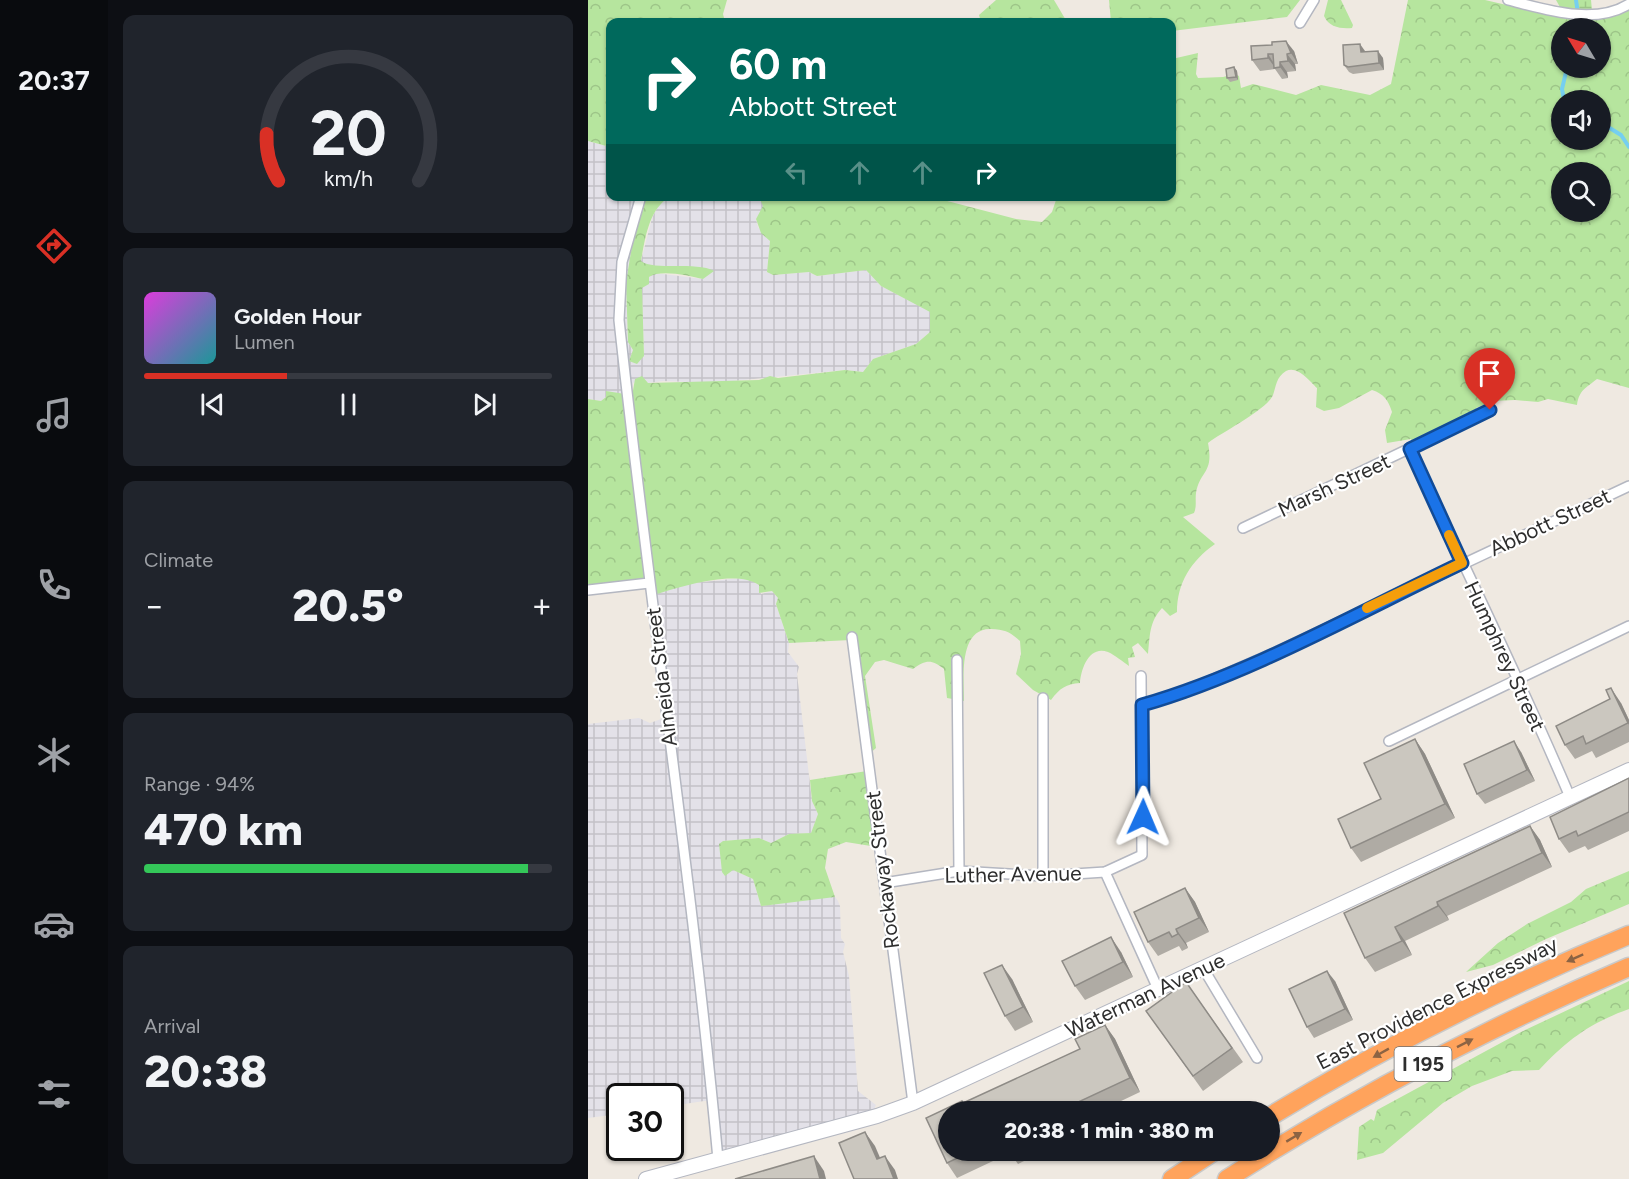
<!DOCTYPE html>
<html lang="en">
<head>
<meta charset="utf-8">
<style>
  :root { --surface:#171b24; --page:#20242c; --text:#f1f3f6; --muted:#9ea1a6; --line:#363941; --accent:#d93025 }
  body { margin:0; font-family:Figtree,sans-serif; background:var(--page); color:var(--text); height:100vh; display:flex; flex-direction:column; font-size:22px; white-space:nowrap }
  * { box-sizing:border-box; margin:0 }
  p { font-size:20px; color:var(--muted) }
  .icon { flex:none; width:33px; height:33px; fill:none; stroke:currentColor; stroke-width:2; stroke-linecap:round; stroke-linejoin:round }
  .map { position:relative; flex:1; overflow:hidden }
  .drawer { display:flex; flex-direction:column; gap:15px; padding:15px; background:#0d0f14; width:480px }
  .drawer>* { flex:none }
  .top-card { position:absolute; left:18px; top:18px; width:570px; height:183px; border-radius:12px; box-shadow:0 2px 4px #0004; background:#00695c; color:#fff; overflow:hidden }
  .needle { width:39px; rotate:308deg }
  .controls { position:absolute; left:963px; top:18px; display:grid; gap:12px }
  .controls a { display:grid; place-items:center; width:60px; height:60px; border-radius:50%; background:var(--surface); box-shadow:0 2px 4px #0004; font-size:30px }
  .speed { position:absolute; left:18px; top:1083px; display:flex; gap:12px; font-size:30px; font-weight:700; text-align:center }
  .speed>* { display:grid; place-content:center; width:78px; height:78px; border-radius:50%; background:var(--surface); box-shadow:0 2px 4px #0004; line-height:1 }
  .speed .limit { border:3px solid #111; border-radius:9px; background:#fff; color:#111 }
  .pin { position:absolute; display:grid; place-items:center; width:51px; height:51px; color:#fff; margin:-62px -26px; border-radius:50% 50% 50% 0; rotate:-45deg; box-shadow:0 0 6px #0007 }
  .pin .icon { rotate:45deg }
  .me { position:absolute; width:66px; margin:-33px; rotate:1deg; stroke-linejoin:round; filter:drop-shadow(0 0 4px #0008) }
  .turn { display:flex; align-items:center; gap:21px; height:126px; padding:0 24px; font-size:27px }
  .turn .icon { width:78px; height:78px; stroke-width:2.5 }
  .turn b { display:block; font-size:42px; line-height:51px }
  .lanes { display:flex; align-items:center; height:57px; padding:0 24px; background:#0003; justify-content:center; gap:30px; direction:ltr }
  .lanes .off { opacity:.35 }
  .big { font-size:45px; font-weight:800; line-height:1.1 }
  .drawer .card { flex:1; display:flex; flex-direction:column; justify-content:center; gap:9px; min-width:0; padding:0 21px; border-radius:12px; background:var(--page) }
  .drawer .dial { align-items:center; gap:0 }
  .dial svg { height:156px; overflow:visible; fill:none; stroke:var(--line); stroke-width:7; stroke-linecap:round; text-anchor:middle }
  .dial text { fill:var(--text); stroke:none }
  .song { display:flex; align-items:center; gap:18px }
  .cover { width:72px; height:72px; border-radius:9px; background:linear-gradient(135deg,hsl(300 70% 55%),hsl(180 70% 35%)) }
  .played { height:6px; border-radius:3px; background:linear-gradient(90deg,var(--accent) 35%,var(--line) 35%) }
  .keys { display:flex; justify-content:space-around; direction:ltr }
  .heat { display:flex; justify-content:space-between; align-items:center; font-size:33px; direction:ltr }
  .charge { height:9px; border-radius:4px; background:linear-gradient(90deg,#34c759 94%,var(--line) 0) }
  .trip { position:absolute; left:350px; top:1101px; width:342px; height:60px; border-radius:30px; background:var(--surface); box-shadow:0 2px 4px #0004; font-weight:800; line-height:60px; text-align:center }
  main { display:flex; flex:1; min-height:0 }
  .tab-bar { display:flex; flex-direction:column; width:108px; justify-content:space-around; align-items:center; background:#090b0e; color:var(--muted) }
  .tab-bar .icon { width:42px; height:42px }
  .tab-bar .active { color:var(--accent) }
  .tab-bar b { font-size:27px; color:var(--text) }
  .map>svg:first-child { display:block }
</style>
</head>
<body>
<main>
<nav class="tab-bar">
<b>20:37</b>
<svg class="icon active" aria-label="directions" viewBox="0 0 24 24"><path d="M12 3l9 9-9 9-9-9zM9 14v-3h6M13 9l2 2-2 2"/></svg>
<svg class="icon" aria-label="music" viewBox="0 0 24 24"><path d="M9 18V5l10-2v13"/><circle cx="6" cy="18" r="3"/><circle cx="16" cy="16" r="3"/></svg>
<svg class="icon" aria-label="phone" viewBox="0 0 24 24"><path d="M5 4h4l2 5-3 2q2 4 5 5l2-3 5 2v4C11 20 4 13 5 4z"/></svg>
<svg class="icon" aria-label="climate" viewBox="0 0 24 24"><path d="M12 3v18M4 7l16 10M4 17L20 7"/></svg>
<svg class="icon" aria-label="car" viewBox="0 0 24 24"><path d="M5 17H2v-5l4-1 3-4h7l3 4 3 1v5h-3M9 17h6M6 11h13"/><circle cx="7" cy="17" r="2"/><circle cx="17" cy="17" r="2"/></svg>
<svg class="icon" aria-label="filters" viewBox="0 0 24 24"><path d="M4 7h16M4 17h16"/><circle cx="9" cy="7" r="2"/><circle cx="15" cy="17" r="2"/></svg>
</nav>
<section class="drawer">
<div class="card dial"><svg viewBox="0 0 100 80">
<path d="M14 69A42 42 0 1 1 86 69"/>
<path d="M14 69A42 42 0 0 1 8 45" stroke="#d93025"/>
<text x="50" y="56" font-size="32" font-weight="700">20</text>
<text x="50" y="72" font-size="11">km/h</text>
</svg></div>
<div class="card">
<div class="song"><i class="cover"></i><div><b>Golden Hour</b><p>Lumen</p></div></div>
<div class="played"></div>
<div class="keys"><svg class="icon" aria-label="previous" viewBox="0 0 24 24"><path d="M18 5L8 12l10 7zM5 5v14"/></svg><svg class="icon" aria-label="pause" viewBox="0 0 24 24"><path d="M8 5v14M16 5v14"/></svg><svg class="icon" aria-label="next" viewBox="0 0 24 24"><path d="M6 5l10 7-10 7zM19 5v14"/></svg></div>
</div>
<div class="card"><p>Climate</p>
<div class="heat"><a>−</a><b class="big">20.5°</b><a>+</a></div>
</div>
<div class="card"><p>Range · 94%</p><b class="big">470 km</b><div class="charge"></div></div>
<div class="card"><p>Arrival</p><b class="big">20:38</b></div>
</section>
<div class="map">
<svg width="1041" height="1179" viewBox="0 0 1041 1179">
  <defs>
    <pattern id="industrial-grid" width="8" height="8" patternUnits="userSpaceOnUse" patternTransform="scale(1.5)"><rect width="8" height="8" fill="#e3e1e8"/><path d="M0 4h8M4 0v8" fill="none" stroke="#c3c1c7"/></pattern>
    <pattern id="forest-crowns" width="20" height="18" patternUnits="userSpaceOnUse" patternTransform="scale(1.5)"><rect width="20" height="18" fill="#b6e59e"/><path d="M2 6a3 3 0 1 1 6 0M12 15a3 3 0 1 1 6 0" fill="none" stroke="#9dc588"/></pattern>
    <pattern id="wetland-marsh" width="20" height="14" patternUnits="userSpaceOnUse" patternTransform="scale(1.5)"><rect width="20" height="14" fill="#b6e59e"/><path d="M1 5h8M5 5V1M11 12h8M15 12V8" fill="none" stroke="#9dc588"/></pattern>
  </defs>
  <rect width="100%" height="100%" fill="#efe9e1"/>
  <g fill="url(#industrial-grid)">
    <polygon points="0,141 22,147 22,196 52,197 38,282 40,342 45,350 41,361 56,356 54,287 61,277 66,274 75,274 115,279 110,268 59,266 53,261 64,218 70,206 82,197 171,197 176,206 168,219 170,227 182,241 179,272 185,275 221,272 229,276 278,270 293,286 343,312 342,332 328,344 285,359 275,372 257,370 126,383 75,381 60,383 55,379 45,383 43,402 18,391 18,397 13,401 0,399"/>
    <polygon points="153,578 164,580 171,585 173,594 184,591 190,598 188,604 201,643 200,652 211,667 209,674 224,801 230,814 223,833 201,834 183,843 171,838 135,841 134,872 145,870 165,879 173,906 235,897 247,897 250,901 252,906 253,938 257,944 255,952 261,976 270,1091 288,1105 285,1112 134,1157 123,1100 83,1106 82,1096 32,1096 31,1114 0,1118 0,724 51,718 62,723 76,718 67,593 95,584"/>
  </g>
  <g fill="url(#forest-crowns)" fill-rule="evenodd">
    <polygon points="0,0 139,0 135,14 137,22 22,22 22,147 0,141"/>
    <polygon points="408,0 466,0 479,22 393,22 391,15"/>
    <polygon points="521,0 712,0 699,17 584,31 584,22 523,22"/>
    <path d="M740,0H753L765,25L764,28C752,29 741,27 736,16Z"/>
    <path d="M820,0H897L962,15H1010L1041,7V388L1009,379C998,388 991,390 989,405L960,399L950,402L927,400L905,401L888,408V416L824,445L823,439L799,443L797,430L804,412C800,400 796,394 784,390L751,408L736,411L728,407L729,388C722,381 709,365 698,371C688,377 688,387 685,395C680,409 633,433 620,443C626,474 612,470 608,493C607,501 609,506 606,513L595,517L627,544C603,561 589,583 589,612L582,616L574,608C561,622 562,636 560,654L550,643L544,647L547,657L540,658L541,666C535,662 527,655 520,652C501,645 493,669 492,683C478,684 472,688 463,700L445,690L428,674L433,654L432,641C421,631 417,630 403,629C370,628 376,679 376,701L359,698L356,669C343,659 338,660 325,669L296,660L287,662L277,676L288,748L280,755L263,640L201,643L188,604L190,598L184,591L171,593V585C149,569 94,586 69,594L61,586L0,590V399L13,401L18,397V391L37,394L43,402L47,379L54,376L60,383L171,380L182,376L190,378L257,370L275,372L285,359L328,344L342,332V312L293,286L278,270L229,276L221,272L185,275L179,272L182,241L173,233L168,219L175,206L171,197H344L428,219L454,222L464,212L469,197L584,196V59L610,53L608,74L610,78L635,77L647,74L651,76L653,88L665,84L708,95L733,85L782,95L803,84ZM974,28H1012V68H974ZM974,100H1012V140H974ZM974,172H1012V212H974Z"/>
    <path d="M52,197H82C61,208 57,239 53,261C66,271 108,261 126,271L115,279C101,276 73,269 61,277V284L54,288L56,356L49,364L41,361L45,350L40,342L38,282L44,246L39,238Z"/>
    <polygon points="279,771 289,847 258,842 240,849 237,868 247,897 173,906 165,879 145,870 137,876 134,872 131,844 135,841 171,838 183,843 201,834 223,833 230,814 224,801 222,780"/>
    <polygon points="1041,871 1041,904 958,939 905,965 878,972 910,943 939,924 983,902 998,889"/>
    <path d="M1041,981V1009C1002,1023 979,1040 951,1070L924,1071L884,1086L855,1103L795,1153L769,1160L771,1127L783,1119L786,1121L789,1110L933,1032Z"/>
  </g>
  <polygon fill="url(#wetland-marsh)" points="968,0 1003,0 1005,21 981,23"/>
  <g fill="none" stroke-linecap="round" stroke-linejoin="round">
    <g stroke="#75cff0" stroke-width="4">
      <polyline points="988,0 992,28"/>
      <polyline points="976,100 974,89 979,68"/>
      <polyline points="1012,122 1033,135 1041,147"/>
    </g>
    <g stroke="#b4b7c1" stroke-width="12">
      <g id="street">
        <path d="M920,0C956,9 1006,26 1041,4"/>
        <polyline points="712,23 726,0"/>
        <path d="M53,196L34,262L31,320C61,600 104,878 130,1159"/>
        <path d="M822,449C875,565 932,679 982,797"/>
        <polyline points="655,528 902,410"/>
        <polyline points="0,590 61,583"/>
        <polyline points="264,637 325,1103"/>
        <polyline points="369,660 371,871"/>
        <polyline points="554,705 589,695 688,652 1041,486"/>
        <polyline points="801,741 1041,626"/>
        <polyline points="517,872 570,989"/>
        <polyline points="455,876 455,698"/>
        <polyline points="296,883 371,871 455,876 517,872 554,855 553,676"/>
        <polyline points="615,968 669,1058"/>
      </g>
    </g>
    <g stroke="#b4b7c1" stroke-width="16">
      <polyline id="secondary" points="58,1179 289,1116 325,1103 1041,770"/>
    </g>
    <g stroke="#c9c9c9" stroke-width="21">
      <g id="highway">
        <path d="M681,1117C796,1047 917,986 1041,935"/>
        <polyline points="584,1179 628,1150"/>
        <path d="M639,1179C767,1097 901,1027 1041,967"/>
      </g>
    </g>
    <use href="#street" stroke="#fff" stroke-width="9"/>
    <use href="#secondary" stroke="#fff" stroke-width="14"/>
    <use href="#highway" stroke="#ffa35c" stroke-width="18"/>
  </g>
  <g fill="#afaba4">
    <polygon points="663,46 706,51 710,64 707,64 708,71 699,72 700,78 694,79 687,69 672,71 664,60"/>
    <polygon points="777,52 795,58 796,70 765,74 761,72 756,65"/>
    <polygon points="646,67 649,71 650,80 642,82 639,78"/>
    <polygon points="1033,703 1041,720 1041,742 1008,758 1004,751 987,759 977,745"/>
    <polygon points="827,739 837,754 867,818 773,862 763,848"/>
    <polygon points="933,752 947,781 897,804 889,794"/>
    <polygon points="1041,778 1041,831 1000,850 997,846 981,853 971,839"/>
    <polygon points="942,826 952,840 964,867 859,916 861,920 817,941 824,955 787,972 777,958 756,913"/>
    <polygon points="597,888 607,902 621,932 598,943 600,948 594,951 591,946 570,956 560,942"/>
    <polygon points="533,952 545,977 497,1000 487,986"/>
    <polygon points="424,979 445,1022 427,1031 417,1016"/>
    <polygon points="747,981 765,1020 726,1038 719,1027"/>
    <polygon points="598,982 655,1062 615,1091 558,1011"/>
    <polygon points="517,1025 527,1039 552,1092 510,1112 360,1112 360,1150 458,1150 430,1164 422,1153 369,1178 359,1163 338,1118 374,1101 376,1103 492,1049 487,1039"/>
  </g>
  <g fill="#8e8b86">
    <polygon points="698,41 706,51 710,64 703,53"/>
    <polygon points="772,44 777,51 778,59 773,52"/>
    <polygon points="790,51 795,58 796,70 791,63"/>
    <polygon points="680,54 687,65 688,69 680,58"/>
    <polygon points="699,54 707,64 708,71 700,61"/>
    <polygon points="692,62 699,72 700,78 692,67"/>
    <polygon points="646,67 649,71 650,80 648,77"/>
    <polygon points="1023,688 1033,703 1041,720 1041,725"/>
    <polygon points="827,739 837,754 867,818 857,804"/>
    <polygon points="926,741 933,752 947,781 939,770"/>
    <polygon points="942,826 952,840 964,867 954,853"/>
    <polygon points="597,888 607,902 621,932 611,918"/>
    <polygon points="849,902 859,916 861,920 850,906"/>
    <polygon points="807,927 817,941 824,955 814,941"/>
    <polygon points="588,929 598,943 600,948 590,934"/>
    <polygon points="523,937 533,952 545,977 535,962"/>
    <polygon points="414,965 424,979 445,1022 435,1007"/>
    <polygon points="739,971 747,981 765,1020 757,1009"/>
    <polygon points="517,1025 527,1039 552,1092 542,1078"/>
    <polygon points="277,1132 287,1146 299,1174 289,1159"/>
    <polygon points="226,1156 236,1171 238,1179 232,1179"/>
    <polygon points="297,1156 307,1170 310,1179 306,1179"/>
  </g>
  <g fill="#cbc7bf" stroke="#8e8b86" stroke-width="1.5">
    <polygon points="698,41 703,53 699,54 700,61 692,62 692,67 686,68 685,54 680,54 680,58 664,60 663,46 684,45 684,42"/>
    <polygon points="772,44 773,52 790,51 791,63 760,67 756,65 755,45"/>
    <polygon points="646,67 648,77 639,78 638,69"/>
    <polygon points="1023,688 1040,723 998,744 995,736 977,745 968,726 1022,699 1018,690"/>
    <polygon points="827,739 857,804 763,848 750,819 793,799 776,763"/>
    <polygon points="926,741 939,770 889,794 876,764"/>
    <polygon points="1041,778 1041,812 990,836 988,831 971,839 962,817"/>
    <polygon points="942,826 954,853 849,902 850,906 807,927 814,941 777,958 756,913"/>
    <polygon points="597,888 611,918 588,929 590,934 584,937 581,932 560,942 546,912"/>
    <polygon points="523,937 535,962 487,986 474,961"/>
    <polygon points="414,965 435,1007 417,1016 396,973"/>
    <polygon points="739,971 757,1009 719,1027 701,989"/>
    <polygon points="598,982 644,1048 605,1076 558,1011"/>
    <polygon points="517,1025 542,1078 469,1112 360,1112 360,1150 386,1150 359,1163 338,1118 374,1101 375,1103 492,1049 487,1039"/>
    <polygon points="277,1132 289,1159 297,1156 306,1179 266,1179 251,1143"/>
    <polygon points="226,1156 232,1179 147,1179"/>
  </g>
  <defs><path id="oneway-solid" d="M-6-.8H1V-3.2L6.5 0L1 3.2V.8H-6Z" transform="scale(1.5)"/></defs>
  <g fill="#8c6343">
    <use href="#oneway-solid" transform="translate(987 958) rotate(156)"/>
    <use href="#oneway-solid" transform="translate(877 1043) rotate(-27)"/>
    <use href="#oneway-solid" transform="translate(793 1053) rotate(151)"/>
    <use href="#oneway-solid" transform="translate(706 1137) rotate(-31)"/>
  </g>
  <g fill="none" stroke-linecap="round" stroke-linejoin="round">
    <g stroke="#114b97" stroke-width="15">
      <path id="route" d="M555,817L554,705C660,675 773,611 874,563L822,449L902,410"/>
    </g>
    <use href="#route" stroke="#1a73e8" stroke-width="10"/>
    <polyline stroke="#f59e0b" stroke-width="10" points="779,608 874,563 861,535"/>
  </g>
  <g text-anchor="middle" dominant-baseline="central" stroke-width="4.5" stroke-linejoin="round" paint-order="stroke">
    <rect fill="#fff" stroke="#6d6d6d" stroke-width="1.5" x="806.5" y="1047" width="57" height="34" rx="4.5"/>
    <g font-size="20" font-weight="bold" fill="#2e2e2e">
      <text x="835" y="1064">I 195</text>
    </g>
    <g font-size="21" fill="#2e2e2e" stroke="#fff">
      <text transform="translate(746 485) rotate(-25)">Marsh Street</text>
      <text transform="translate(962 522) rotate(-25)">Abbott Street</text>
      <text transform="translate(917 656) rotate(65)">Humphrey Street</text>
      <text transform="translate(73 677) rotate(-97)">Almeida Street</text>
      <text transform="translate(294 870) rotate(-97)">Rockaway Street</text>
      <text transform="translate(425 874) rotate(-1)">Luther Avenue</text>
      <text transform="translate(557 995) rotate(-25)">Waterman Avenue</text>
      <text transform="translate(849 1003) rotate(-27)">East Providence Expressway</text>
    </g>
  </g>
</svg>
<div class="controls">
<a><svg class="needle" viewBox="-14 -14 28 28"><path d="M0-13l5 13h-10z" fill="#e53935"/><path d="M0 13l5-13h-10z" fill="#9ea1a6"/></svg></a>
<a><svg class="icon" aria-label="sound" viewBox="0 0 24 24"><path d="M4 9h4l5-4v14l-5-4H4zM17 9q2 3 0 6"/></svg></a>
<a><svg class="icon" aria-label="search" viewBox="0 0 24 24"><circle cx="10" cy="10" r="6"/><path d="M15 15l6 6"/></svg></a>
</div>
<div class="speed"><div class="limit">30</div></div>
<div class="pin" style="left:902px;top:410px;background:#d93025"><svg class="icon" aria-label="arrive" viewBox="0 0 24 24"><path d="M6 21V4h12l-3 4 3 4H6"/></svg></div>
<svg class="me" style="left:555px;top:817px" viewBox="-20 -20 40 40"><path d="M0-17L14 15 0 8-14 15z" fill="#1a73e8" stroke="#fff" stroke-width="4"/></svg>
<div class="trip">20:38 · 1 min · 380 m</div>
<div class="top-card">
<div class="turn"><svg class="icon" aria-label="right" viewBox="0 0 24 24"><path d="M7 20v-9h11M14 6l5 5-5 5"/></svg><div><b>60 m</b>Abbott Street</div></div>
<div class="lanes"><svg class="icon off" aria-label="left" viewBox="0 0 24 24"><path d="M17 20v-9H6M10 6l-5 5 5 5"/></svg><svg class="icon off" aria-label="ahead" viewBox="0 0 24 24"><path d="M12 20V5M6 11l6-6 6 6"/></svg><svg class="icon off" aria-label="ahead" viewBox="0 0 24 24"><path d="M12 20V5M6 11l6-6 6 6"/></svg><svg class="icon" aria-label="right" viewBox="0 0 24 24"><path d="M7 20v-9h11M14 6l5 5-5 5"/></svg></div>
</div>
</div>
</main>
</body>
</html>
